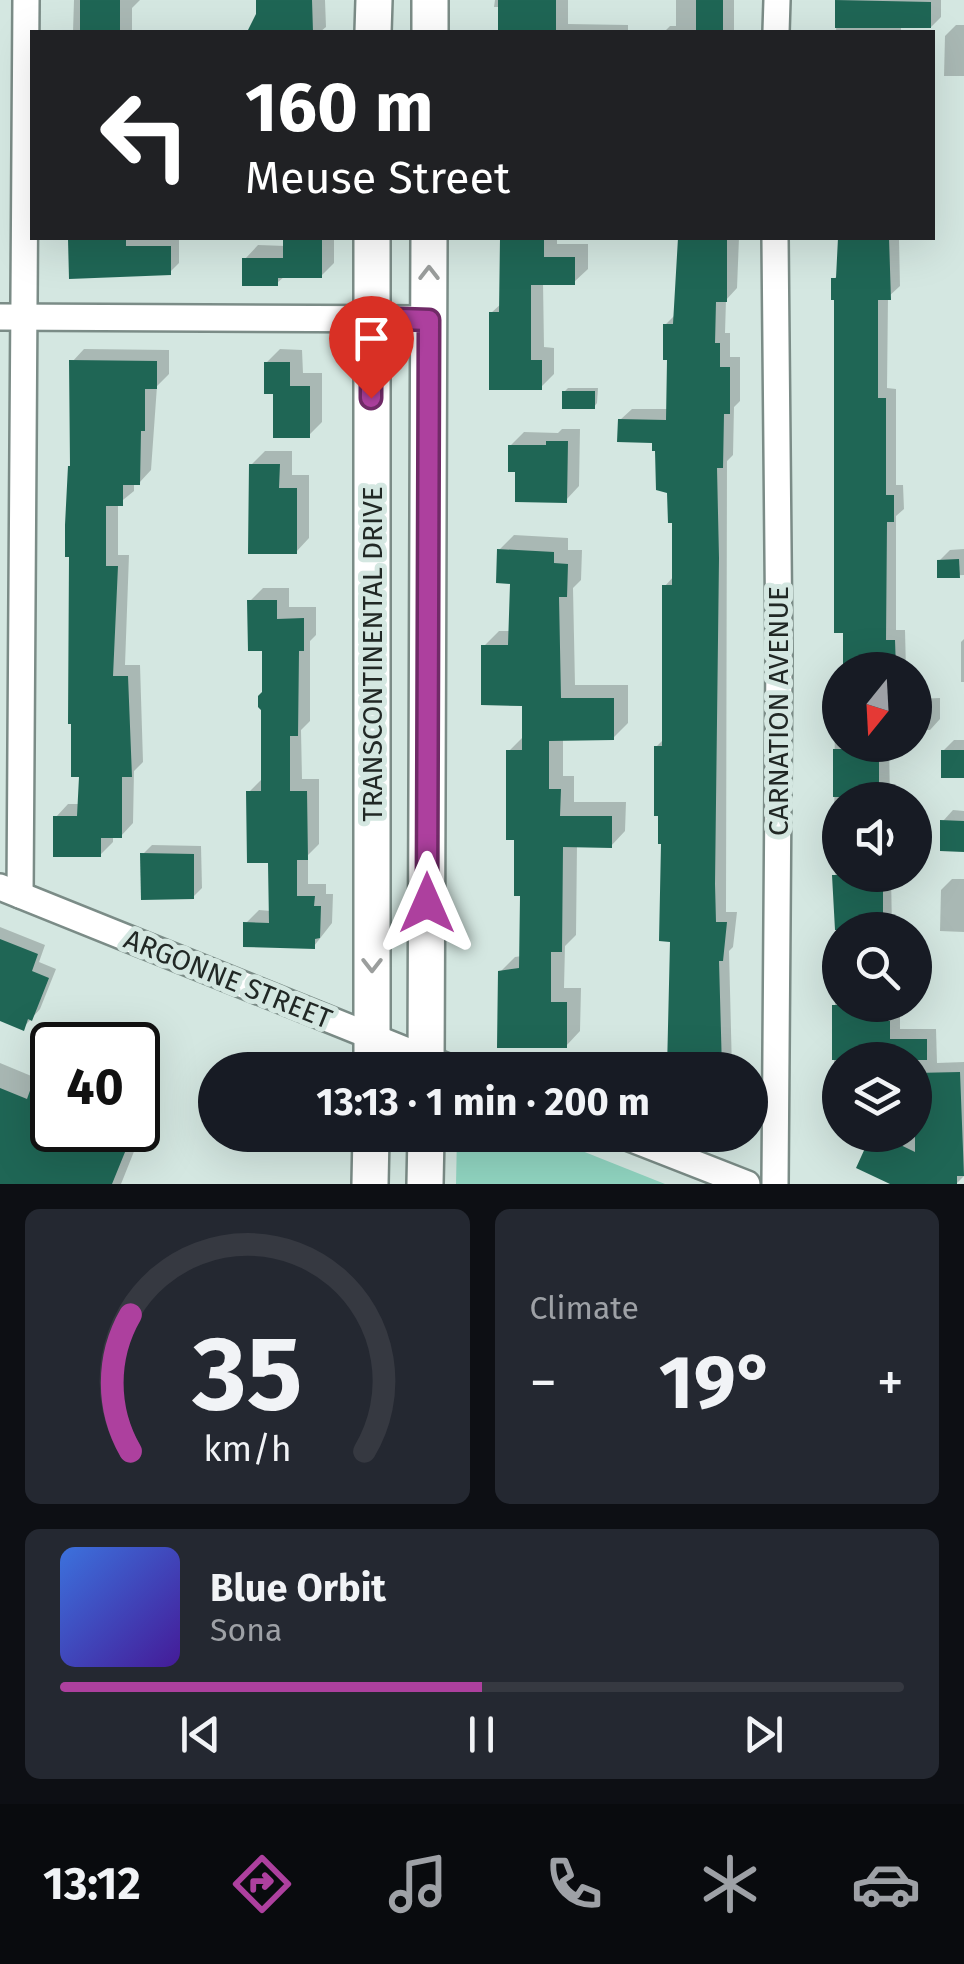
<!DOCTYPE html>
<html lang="en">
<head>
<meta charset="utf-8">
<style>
  :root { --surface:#171b24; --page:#242831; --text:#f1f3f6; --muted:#9ea1a6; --line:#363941; --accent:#ad409e }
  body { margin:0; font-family:"Fira Sans",sans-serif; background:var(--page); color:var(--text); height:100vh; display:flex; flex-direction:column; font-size:38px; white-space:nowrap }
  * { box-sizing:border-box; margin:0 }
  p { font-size:32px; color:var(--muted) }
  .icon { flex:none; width:55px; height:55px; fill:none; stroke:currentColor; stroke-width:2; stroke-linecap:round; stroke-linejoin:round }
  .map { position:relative; height:1184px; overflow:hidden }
  .details { display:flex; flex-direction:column; gap:25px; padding:25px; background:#0d0f14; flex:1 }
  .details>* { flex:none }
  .banner { position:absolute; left:30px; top:30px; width:905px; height:210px; border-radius:0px; box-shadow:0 10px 40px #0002; background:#202124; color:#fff; overflow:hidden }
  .needle { width:65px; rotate:198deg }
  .tools { position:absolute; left:822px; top:652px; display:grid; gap:20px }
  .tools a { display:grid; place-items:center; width:110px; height:110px; border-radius:50%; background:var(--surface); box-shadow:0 10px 40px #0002; font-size:50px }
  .speed { position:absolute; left:30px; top:1022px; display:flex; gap:20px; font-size:50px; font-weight:700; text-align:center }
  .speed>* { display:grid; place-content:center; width:130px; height:130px; border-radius:50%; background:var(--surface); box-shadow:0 10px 40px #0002; line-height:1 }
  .speed .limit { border:5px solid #111; border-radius:15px; background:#fff; color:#111 }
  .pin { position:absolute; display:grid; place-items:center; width:85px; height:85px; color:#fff; margin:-102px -42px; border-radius:50% 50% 50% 0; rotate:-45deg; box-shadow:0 0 10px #0007 }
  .pin .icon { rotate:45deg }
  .me { position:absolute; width:110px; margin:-55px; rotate:0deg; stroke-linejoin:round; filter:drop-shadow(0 0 8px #0008) }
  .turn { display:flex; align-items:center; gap:35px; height:210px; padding:0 50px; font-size:45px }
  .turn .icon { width:130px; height:130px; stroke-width:2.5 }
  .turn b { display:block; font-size:70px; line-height:85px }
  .big { font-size:75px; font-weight:700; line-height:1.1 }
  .details .card { flex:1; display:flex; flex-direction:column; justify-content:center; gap:15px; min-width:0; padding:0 35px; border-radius:15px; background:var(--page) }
  .details .dial { align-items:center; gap:0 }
  .dial svg { height:260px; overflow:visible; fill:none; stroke:var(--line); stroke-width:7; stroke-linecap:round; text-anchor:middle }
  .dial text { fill:var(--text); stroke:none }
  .song { display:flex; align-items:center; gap:30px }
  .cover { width:120px; height:120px; border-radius:15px; background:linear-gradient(135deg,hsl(220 70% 55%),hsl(260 70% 35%)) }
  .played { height:10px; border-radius:5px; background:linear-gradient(90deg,var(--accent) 50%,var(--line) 50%) }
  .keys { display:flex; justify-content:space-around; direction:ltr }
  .heat { display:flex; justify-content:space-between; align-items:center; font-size:55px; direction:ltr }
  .details .tiles { flex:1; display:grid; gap:25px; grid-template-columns:1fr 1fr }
  .card:last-child { grid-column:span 2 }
  .trip { position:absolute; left:198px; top:1052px; width:570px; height:100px; border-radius:50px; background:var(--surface); box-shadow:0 10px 40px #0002; font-weight:700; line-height:100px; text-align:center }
  .tabs { display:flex; height:160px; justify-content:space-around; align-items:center; background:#090b0e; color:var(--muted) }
  .tabs .icon { width:70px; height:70px }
  .tabs .selected { color:var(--accent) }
  .tabs b { font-size:45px; color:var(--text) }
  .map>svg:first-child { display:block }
</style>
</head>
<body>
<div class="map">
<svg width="964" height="1184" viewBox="0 0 964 1184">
  <rect width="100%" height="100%" fill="#d4e7e1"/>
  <polygon fill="#90d4c0" points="457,1135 542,1135 665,1184 456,1184"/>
  <g fill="#0003">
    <polygon points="74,0 140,0 132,8 132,32 73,32"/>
    <polygon points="265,0 325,0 326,27 320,32 220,32 250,31"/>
    <polygon points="495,0 568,0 568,24 628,25 628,32 501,32 501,7 494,7"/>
    <polygon points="676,0 734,0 734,32 664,32 670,26 676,26"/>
    <polygon points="837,0 941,0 941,17 930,28 901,28 901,32 836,32"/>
    <polygon points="956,25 964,25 964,76 944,76 945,36"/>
    <polygon points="73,238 179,238 179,263 170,272 70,240"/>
    <polygon points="286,238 334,238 334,263 321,276 285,276 277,283 245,259 258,245 286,246"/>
    <polygon points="497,238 557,238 557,244 588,244 588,269 574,282 543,282 544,347 554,348 554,374 541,387 491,313 502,303 502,240"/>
    <polygon points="680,238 739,238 737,288 726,300 725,333 730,333 730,357 740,357 740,401 734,407 733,455 727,461 726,912 737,912 733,947 729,951 732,1070 663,1070 663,1057 670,1051 673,939 656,747 664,739 665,586 674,576 674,521 670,491 654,441 620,420 632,409 669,409 669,358 665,325 676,314"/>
    <polygon points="838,238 899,238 900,286 888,297 887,388 896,389 896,485 903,485 904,509 896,516 896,630 905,630 906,670 846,670 834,279 839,274"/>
    <polygon points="84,349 169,350 169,374 157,386 151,470 139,483 134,482 134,491 118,504 118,555 129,555 125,665 140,665 143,762 134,771 133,823 121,836 113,836 113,842 100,855 56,817 68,804 80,804 70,467 72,362"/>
    <polygon points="280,349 302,350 303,373 322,373 322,422 309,435 275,391 266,363"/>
    <polygon points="568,388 598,388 597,403 594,407 564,392"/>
    <polygon points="562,429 580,429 579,486 566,500 518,469 510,446 524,432 558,433"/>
    <polygon points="265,451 292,451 292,475 309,475 309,538 296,552 251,465"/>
    <polygon points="514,535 568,538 568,550 582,550 581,580 573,588 575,685 628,685 628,723 613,738 563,738 563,776 574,776 574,802 626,802 625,831 611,846 577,845 576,935 565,946 564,988 581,988 580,1031 566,1046 500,972 515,957 522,956 522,894 509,751 524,736 524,703 484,646 499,631 510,631 512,581 499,550"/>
    <polygon points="964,549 964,575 940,576 939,561 950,550"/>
    <polygon points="263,588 289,588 289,607 316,607 316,635 310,641 310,721 301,730 302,779 319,779 319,844 308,855 308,884 326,884 326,894 333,894 332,923 314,946 246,923 259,910 271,911 271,861 249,792 262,779 264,693 264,648 250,601"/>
    <polygon points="964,639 964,682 961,682 961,642"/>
    <polygon points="840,691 840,745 889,745 890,800 840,800 840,875 891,875 892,930 840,930 840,1005 893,1005 893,1012 900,1012 900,1029 936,1029 937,1063 964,1062 964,1176 956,1184 910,1184 874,1135 915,1135 915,1060 840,1060 840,1119 833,1119 837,894 834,857 835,696"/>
    <polygon points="940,698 940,719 930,730 915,730 915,699"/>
    <polygon points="954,740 964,740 964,776 943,751"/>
    <polygon points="953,810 964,811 964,849 943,821"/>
    <polygon points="152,845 201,846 202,888 193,897 143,854"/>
    <polygon points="952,879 964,879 964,932 940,931 941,890"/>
    <polygon points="0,927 45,945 39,962 56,969 40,1009 23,1028 0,1019"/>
    <polygon points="0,1063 41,1080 52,1069 52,1130 138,1130 138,1103 151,1109 121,1184 0,1184"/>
  </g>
  <g fill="#1f6655">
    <rect x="80" y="0" width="40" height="32"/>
    <polygon points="256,0 312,0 313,32 247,32 256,14"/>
    <rect x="498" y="0" width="58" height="32"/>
    <rect x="696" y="0" width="27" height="31"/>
    <polygon points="835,0 931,2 931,28 835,28"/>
    <polygon points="126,238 126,246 171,246 171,275 69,279 68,239"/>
    <polygon points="283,238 322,238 322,278 278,278 278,286 242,286 242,258 283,258"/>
    <polygon points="500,238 544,238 544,257 575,257 575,285 531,285 531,360 542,360 542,390 489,390 489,312 499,312"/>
    <polygon points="678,238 727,238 727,302 716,302 715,343 720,343 720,367 730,367 730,414 724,414 723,468 717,468 719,558 715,884 716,922 727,922 723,961 719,961 722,1069 667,1069 670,942 659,941 661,844 658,844 658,816 654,816 654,746 662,746 662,585 672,585 672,523 668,523 667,493 656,490 655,451 652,451 652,443 617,442 618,419 666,420 667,360 663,360 663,324 673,324"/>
    <polygon points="838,238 889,238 891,300 878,300 878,398 886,398 886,495 894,495 894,522 887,522 886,640 895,640 896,670 843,670 843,633 834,633 834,300 831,300 831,278 836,278"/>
    <polygon points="69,360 157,361 157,389 145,389 145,431 141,431 140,485 123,485 123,506 106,506 106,566 118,566 113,676 128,676 132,777 122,777 122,838 101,838 101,857 53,857 53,816 77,816 79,777 71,777 71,724 68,724 69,557 65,557 65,525 68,466 70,466"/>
    <polygon points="264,362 290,362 290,386 310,386 310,438 273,438 273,394 264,394"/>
    <rect x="562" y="391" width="33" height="18"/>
    <polygon points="546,441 568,441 567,503 515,502 515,472 508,472 508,445 546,445"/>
    <polygon points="249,464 280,464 279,488 297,488 297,554 248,554"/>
    <polygon points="497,549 554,552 554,563 568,564 567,597 559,597 561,698 614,698 614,740 549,741 549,789 561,789 560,816 612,816 612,848 563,847 562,952 551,952 551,1002 567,1002 567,1048 497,1048 498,971 519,968 520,896 514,896 514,840 506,840 506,750 522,750 522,706 481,705 481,645 508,645 510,584 496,583"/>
    <polygon points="959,559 960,578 937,578 937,560"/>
    <polygon points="247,600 277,600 277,619 304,618 304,651 299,651 298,736 290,736 290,791 307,791 308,860 297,860 297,896 315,896 314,906 321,906 320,938 315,939 315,949 243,947 243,922 269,923 268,863 247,863 246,791 261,791 261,710 258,707 258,696 262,692 262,651 248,651"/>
    <rect x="833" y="749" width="46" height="48"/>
    <rect x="941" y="750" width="23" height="28"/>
    <polygon points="940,820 964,821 964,852 940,851"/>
    <polygon points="140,853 194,854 194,899 141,900"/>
    <polygon points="832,875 880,875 880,890 883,890 883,930 835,930"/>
    <polygon points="0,939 38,954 32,971 49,978 32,1021 28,1019 24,1031 0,1021"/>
    <polygon points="832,1005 883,1005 883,1021 890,1021 890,1039 927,1039 927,1060 832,1060"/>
    <polygon points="960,1072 964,1176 957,1176 957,1184 890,1184 856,1168 871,1135 880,1135 915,1152 915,1073"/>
    <polygon points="32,1085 52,1093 52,1130 134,1130 112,1184 0,1184 0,1088 27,1099"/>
  </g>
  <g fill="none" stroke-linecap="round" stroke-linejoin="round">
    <g stroke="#7b8c87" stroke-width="30">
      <g id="street">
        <polyline points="776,32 777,0"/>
        <polyline points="775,238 779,655 775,1184"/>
        <polyline points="0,317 429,319"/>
        <polyline points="0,887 455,1070"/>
        <polyline points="20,895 26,0"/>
        <polyline points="622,1135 747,1184"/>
      </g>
    </g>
    <g stroke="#7b8c87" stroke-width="40">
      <g id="secondary">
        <polyline points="373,32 374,0"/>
        <polyline points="430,32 430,0"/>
        <polyline points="372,238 372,1070"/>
        <polyline points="426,1070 429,238"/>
        <polyline points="370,1184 371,1135"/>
        <polyline points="425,1184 426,1135"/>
      </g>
    </g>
    <use href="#street" stroke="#fff" stroke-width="25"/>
    <use href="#secondary" stroke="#fff" stroke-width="35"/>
  </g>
  <defs><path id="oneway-chevron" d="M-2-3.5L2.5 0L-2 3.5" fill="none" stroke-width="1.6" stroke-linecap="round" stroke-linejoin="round" transform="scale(2.5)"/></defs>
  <g stroke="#9b9e9d">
    <use href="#oneway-chevron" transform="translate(429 273) rotate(-90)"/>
    <use href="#oneway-chevron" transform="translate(372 965) rotate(90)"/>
  </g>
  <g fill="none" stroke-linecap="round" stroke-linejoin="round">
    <g stroke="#702a67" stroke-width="25">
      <polyline id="route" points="371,398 371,318 429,320 427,903"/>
    </g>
    <use href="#route" stroke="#ad409e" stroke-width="18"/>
  </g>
  <g text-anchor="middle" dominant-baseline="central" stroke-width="10" stroke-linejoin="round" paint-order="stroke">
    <g font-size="28" fill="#212825" stroke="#d4e7e1">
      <text transform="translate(372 654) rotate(-90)">TRANSCONTINENTAL DRIVE</text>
      <text transform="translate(778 711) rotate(-90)">CARNATION AVENUE</text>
      <text transform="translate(228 979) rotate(22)">ARGONNE STREET</text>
    </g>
  </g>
</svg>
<div class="tools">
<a><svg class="needle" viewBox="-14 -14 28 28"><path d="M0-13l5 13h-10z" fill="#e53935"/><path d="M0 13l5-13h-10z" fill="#9ea1a6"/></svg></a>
<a><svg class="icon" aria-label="sound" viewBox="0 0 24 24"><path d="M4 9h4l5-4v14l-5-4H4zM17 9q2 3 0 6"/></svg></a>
<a><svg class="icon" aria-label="search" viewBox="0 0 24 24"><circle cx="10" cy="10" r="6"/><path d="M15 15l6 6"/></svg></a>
<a><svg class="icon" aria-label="layers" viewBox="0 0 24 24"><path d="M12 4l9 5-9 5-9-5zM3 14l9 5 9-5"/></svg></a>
</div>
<div class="speed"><div class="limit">40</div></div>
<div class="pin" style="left:371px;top:398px;background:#d93025"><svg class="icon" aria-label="arrive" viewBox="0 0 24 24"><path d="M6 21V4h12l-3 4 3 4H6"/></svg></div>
<svg class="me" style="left:427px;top:903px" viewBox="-20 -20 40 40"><path d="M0-17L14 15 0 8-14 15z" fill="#ad409e" stroke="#fff" stroke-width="4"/></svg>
<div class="trip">13:13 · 1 min · 200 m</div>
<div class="banner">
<div class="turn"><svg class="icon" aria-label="left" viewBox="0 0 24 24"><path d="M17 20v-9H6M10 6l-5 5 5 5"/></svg><div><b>160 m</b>Meuse Street</div></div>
</div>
</div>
<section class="details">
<div class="tiles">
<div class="card dial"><svg viewBox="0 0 100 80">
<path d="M14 69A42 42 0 1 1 86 69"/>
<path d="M14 69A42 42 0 0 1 14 27" stroke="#ad409e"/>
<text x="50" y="56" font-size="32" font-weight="700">35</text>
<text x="50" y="72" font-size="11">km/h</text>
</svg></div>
<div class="card"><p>Climate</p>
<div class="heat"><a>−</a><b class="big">19°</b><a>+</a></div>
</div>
<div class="card">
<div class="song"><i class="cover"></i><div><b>Blue Orbit</b><p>Sona</p></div></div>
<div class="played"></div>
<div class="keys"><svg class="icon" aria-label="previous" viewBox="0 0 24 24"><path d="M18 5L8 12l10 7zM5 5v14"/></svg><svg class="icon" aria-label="pause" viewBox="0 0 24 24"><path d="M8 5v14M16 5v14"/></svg><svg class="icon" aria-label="next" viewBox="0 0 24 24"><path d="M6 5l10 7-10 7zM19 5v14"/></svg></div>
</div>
</div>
</section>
<nav class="tabs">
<b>13:12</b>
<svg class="icon selected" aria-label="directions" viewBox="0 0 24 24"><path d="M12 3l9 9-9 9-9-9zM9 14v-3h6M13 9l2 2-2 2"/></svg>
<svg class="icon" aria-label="music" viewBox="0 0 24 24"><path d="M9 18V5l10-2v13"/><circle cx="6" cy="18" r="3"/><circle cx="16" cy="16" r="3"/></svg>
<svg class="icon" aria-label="phone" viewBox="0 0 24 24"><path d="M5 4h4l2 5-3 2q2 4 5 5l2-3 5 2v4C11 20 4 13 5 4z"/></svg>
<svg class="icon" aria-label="climate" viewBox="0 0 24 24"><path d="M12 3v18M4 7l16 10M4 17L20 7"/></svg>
<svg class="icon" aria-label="car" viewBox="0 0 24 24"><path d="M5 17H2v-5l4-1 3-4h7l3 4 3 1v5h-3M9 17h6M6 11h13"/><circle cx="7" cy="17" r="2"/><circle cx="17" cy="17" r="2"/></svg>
</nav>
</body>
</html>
